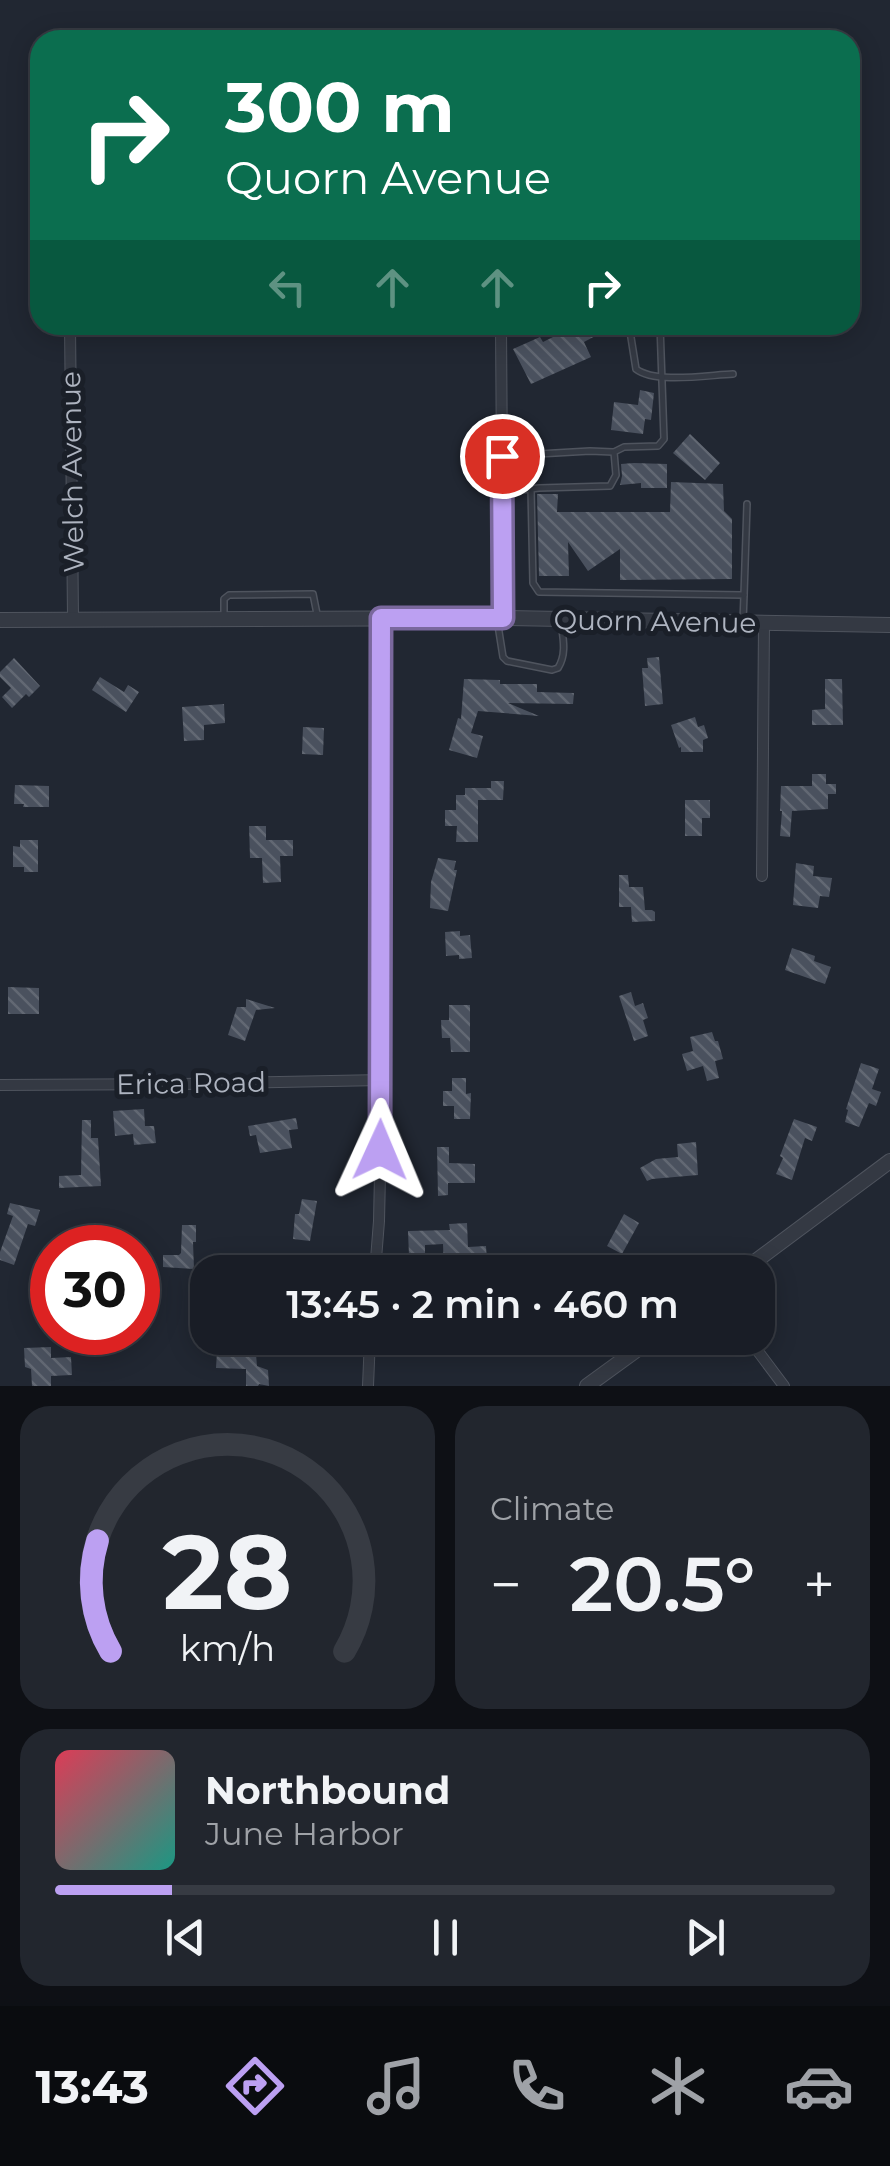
<!DOCTYPE html>
<html lang="en">
<head>
<meta charset="utf-8">
<style>
  :root { --surface:#191d26; --page:#22262e; --text:#f1f3f6; --muted:#9fa2a7; --line:#373b43; --accent:#bca0f2 }
  body { margin:0; font-family:Montserrat,sans-serif; background:var(--page); color:var(--text); height:100vh; display:flex; flex-direction:column; font-size:38px; white-space:nowrap }
  * { box-sizing:border-box; margin:0 }
  p { font-size:32px; color:var(--muted) }
  .icon { flex:none; width:55px; height:55px; fill:none; stroke:currentColor; stroke-width:2; stroke-linecap:round; stroke-linejoin:round }
  .map { position:relative; height:1386px; overflow:hidden }
  .sheet { display:flex; flex-direction:column; gap:20px; padding:20px; background:#0e1015; flex:1 }
  .sheet>* { flex:none }
  .guide { position:absolute; left:30px; top:30px; width:830px; height:305px; border-radius:30px; box-shadow:0 5px 25px #0003,0 0 0 2px var(--line); background:#0b6e4f; color:#fff; overflow:hidden }
  .speed { position:absolute; left:30px; top:1225px; display:flex; gap:20px; font-size:50px; font-weight:700; text-align:center }
  .speed>* { display:grid; place-content:center; width:130px; height:130px; border-radius:50%; background:var(--surface); box-shadow:0 5px 25px #0003,0 0 0 2px var(--line); line-height:1 }
  .speed .limit { border:15px solid #d22; background:#fff; color:#111 }
  .pin { position:absolute; display:grid; place-items:center; width:85px; height:85px; color:#fff; margin:-42px; border:5px solid #fff; border-radius:50%; box-shadow:0 2px 10px #0007 }
  .me { position:absolute; width:110px; margin:-55px; rotate:1deg; stroke-linejoin:round; filter:drop-shadow(0 0 8px #0008) }
  .turn { display:flex; align-items:center; gap:35px; height:210px; padding:0 30px; font-size:45px }
  .turn .icon { width:130px; height:130px; stroke-width:2.5 }
  .turn b { display:block; font-size:70px; line-height:85px }
  .lanes { display:flex; align-items:center; height:95px; padding:0 30px; background:#0003; justify-content:center; gap:50px; direction:ltr }
  .lanes .off { opacity:.35 }
  .big { font-size:75px; font-weight:600; line-height:1.1 }
  .sheet .card { flex:1; display:flex; flex-direction:column; justify-content:center; gap:15px; min-width:0; padding:0 35px; border-radius:30px; background:var(--page) }
  .sheet .dial { align-items:center; gap:0 }
  .dial svg { height:260px; overflow:visible; fill:none; stroke:var(--line); stroke-width:7; stroke-linecap:round; text-anchor:middle }
  .dial text { fill:var(--text); stroke:none }
  .song { display:flex; align-items:center; gap:30px }
  .cover { width:120px; height:120px; border-radius:15px; background:linear-gradient(135deg,hsl(350 70% 55%),hsl(170 70% 35%)) }
  .played { height:10px; border-radius:5px; background:linear-gradient(90deg,var(--accent) 15%,var(--line) 15%) }
  .keys { display:flex; justify-content:space-around; direction:ltr }
  .heat { display:flex; justify-content:space-between; align-items:center; font-size:55px; direction:ltr }
  .sheet .tiles { flex:1; display:grid; gap:20px; grid-template-columns:1fr 1fr }
  .card:last-child { grid-column:span 2 }
  .trip { position:absolute; left:190px; top:1255px; width:585px; height:100px; border-radius:30px; background:var(--surface); box-shadow:0 5px 25px #0003,0 0 0 2px var(--line); font-weight:600; line-height:100px; text-align:center }
  .tabs { display:flex; height:160px; justify-content:space-around; align-items:center; background:#0a0c0f; color:var(--muted) }
  .tabs .icon { width:70px; height:70px }
  .tabs .on { color:var(--accent) }
  .tabs b { font-size:45px; color:var(--text) }
  .map>svg:first-child { display:block }
</style>
</head>
<body>
<div class="map">
<svg width="890" height="1386" viewBox="0 0 890 1386">
  <defs>
    <pattern id="building-back-hatch" width="6" height="6" patternUnits="userSpaceOnUse" patternTransform="scale(2.5)"><rect width="6" height="6" fill="#4a515e"/><path d="M-1 5l2 2M0 0l6 6M5-1l2 2" fill="none" stroke="#626873"/></pattern>
  </defs>
  <rect width="100%" height="100%" fill="#212732"/>
  <g fill="url(#building-back-hatch)">
    <polygon points="563,325 594,325 599,334 584,342 591,357 531,384 513,349 540,337 543,342 565,331"/>
    <polygon points="640,390 654,393 651,420 645,419 643,434 611,430 614,402 638,405"/>
    <polygon points="690,434 720,463 705,480 673,453"/>
    <polygon points="634,463 667,464 667,488 641,488 641,483 620,485 622,476 621,464"/>
    <polygon points="671,482 723,484 724,511 732,519 732,579 620,580 620,549 588,571 568,542 569,576 539,576 537,494 558,494 557,512 670,512"/>
    <polygon points="659,657 663,704 645,706 642,668 648,668 647,658"/>
    <polygon points="14,658 40,686 29,697 26,694 12,708 2,697 11,688 0,677 0,672"/>
    <polygon points="100,677 124,692 128,685 139,692 126,712 92,690"/>
    <polygon points="464,679 500,680 500,684 537,684 537,692 574,693 573,704 508,703 539,716 478,711 471,733 483,736 477,758 449,750 458,718 461,719"/>
    <polygon points="825,679 842,679 843,725 812,725 812,710 825,709"/>
    <polygon points="224,704 225,723 204,725 204,740 184,741 182,707"/>
    <polygon points="695,717 698,727 704,725 708,738 703,740 703,752 681,752 681,747 679,748 671,725"/>
    <polygon points="303,727 324,728 323,755 302,754"/>
    <polygon points="812,774 826,774 826,784 836,784 836,794 828,794 828,809 792,811 790,837 780,836 782,811 780,811 781,786 812,786"/>
    <polygon points="491,781 504,781 503,800 478,800 478,842 456,842 457,826 445,826 445,810 456,810 456,795 465,795 465,788 491,788"/>
    <polygon points="15,785 49,786 49,807 23,807 24,804 14,804"/>
    <polygon points="685,800 710,800 710,818 702,818 702,836 685,836"/>
    <polygon points="249,826 266,826 266,840 293,840 293,856 280,856 281,882 263,883 262,858 250,858"/>
    <polygon points="20,840 38,840 38,872 24,872 24,867 13,867 13,846 20,847"/>
    <polygon points="438,858 456,861 454,870 457,870 448,911 430,908 431,882"/>
    <polygon points="796,863 814,866 813,876 832,878 829,897 820,896 818,908 793,905"/>
    <polygon points="619,875 628,875 629,887 643,887 645,910 652,910 655,912 655,921 632,922 631,907 619,907"/>
    <polygon points="460,931 460,936 470,935 472,958 459,959 459,955 446,956 445,932"/>
    <polygon points="792,948 815,956 814,961 831,967 825,984 785,970"/>
    <polygon points="8,987 39,988 39,1014 8,1014"/>
    <polygon points="631,992 635,1006 643,1003 648,1018 643,1020 648,1036 634,1041 619,996"/>
    <polygon points="246,999 275,1008 256,1010 245,1041 228,1035 237,1007 246,1007"/>
    <polygon points="449,1005 470,1005 470,1052 451,1052 450,1038 442,1038 441,1020 449,1020"/>
    <polygon points="712,1032 715,1041 718,1041 723,1059 715,1061 719,1078 707,1081 703,1066 687,1071 682,1054 693,1051 690,1037"/>
    <polygon points="861,1063 879,1069 872,1089 881,1092 876,1106 869,1103 859,1127 845,1122 848,1110 846,1109"/>
    <polygon points="452,1078 466,1078 466,1094 471,1093 470,1119 454,1119 454,1106 443,1106 443,1091 452,1091"/>
    <polygon points="144,1109 145,1126 154,1126 156,1143 134,1145 133,1134 115,1136 113,1111"/>
    <polygon points="296,1118 298,1129 289,1130 292,1148 260,1153 256,1135 250,1136 248,1126"/>
    <polygon points="794,1119 817,1127 812,1141 805,1138 792,1180 776,1174 783,1158 780,1156"/>
    <polygon points="82,1120 91,1120 91,1138 98,1138 101,1186 59,1188 59,1176 81,1175"/>
    <polygon points="696,1142 698,1175 652,1179 647,1181 640,1168 656,1159 678,1157 677,1144"/>
    <polygon points="437,1147 449,1147 449,1163 475,1164 475,1183 448,1183 448,1195 438,1196"/>
    <polygon points="302,1199 317,1201 310,1241 293,1239 295,1214 299,1214"/>
    <polygon points="10,1203 40,1210 35,1226 28,1224 14,1265 0,1260 0,1252 13,1216 7,1214"/>
    <polygon points="624,1214 639,1223 622,1254 607,1246"/>
    <polygon points="467,1223 468,1247 486,1246 487,1261 482,1263 482,1271 444,1272 443,1244 425,1245 425,1255 409,1256 408,1231 450,1230 449,1224"/>
    <polygon points="182,1225 196,1225 196,1242 193,1242 194,1269 163,1267 163,1255 179,1255 181,1253"/>
    <polygon points="51,1347 51,1358 71,1357 72,1375 51,1376 51,1386 32,1386 31,1369 25,1367 24,1348"/>
    <polygon points="217,1351 240,1352 239,1356 256,1354 257,1366 268,1370 269,1386 259,1384 258,1386 246,1386 246,1369 216,1368"/>
  </g>
  <g fill="none" stroke-linecap="round" stroke-linejoin="round">
    <g stroke="#4f545e" stroke-width="8">
      <g id="service">
        <path d="M629,325L636,369C655,384 708,375 733,374"/>
        <polyline points="505,456 590,451 613,452"/>
        <polyline points="531,489 533,583 539,592 744,595 743,622"/>
        <polyline points="505,492 539,488 610,486 616,475 614,452 624,447 658,446 664,439 660,325"/>
        <polyline points="744,595 747,504"/>
        <polyline points="224,615 224,599 229,595 313,594 317,614"/>
        <path d="M497,619L503,657L507,661L552,670L558,668C567,654 563,638 561,622"/>
      </g>
    </g>
    <g stroke="#4f545e" stroke-width="12">
      <g id="minor">
        <polyline points="491,37 491,40"/>
        <polyline points="70,325 73,618"/>
        <polyline points="501,325 503,618"/>
        <polyline points="762,876 764,623"/>
        <polyline points="0,1085 182,1084 382,1080"/>
        <polyline points="375,1272 379,1221 382,1080 381,619"/>
        <polyline points="748,1338 784,1386"/>
        <polyline points="368,1386 370,1338"/>
      </g>
    </g>
    <g stroke="#4f545e" stroke-width="16">
      <g id="tertiary">
        <polyline points="0,620 503,618 890,625"/>
        <polyline points="741,1272 890,1161"/>
        <polyline points="587,1386 653,1338"/>
      </g>
    </g>
    <use href="#service" stroke="#343943" stroke-width="5"/>
    <use href="#minor" stroke="#343943" stroke-width="10"/>
    <use href="#tertiary" stroke="#343943" stroke-width="14"/>
  </g>
  <g fill="none" stroke-linecap="round" stroke-linejoin="round">
    <g stroke="#7a689d" stroke-width="25">
      <polyline id="route" points="380,1150 381,618 503,618 502,456"/>
    </g>
    <use href="#route" stroke="#bca0f2" stroke-width="18"/>
  </g>
  <g text-anchor="middle" dominant-baseline="central" stroke-width="10" stroke-linejoin="round" paint-order="stroke">
    <g font-size="28" fill="#aeb4c0" stroke="#1a1f28">
      <text transform="translate(72 472) rotate(-91)">Welch Avenue</text>
      <text transform="translate(655 621) rotate(1)">Quorn Avenue</text>
      <text transform="translate(191 1083) rotate(-1)">Erica Road</text>
    </g>
  </g>
</svg>
<div class="speed"><div class="limit">30</div></div>
<div class="pin" style="left:502px;top:456px;background:#d93025"><svg class="icon" aria-label="arrive" viewBox="0 0 24 24"><path d="M6 21V4h12l-3 4 3 4H6"/></svg></div>
<svg class="me" style="left:380px;top:1150px" viewBox="-20 -20 40 40"><path d="M0-17L14 15 0 8-14 15z" fill="#bca0f2" stroke="#fff" stroke-width="4"/></svg>
<div class="trip">13:45 · 2 min · 460 m</div>
<div class="guide">
<div class="turn"><svg class="icon" aria-label="right" viewBox="0 0 24 24"><path d="M7 20v-9h11M14 6l5 5-5 5"/></svg><div><b>300 m</b>Quorn Avenue</div></div>
<div class="lanes"><svg class="icon off" aria-label="left" viewBox="0 0 24 24"><path d="M17 20v-9H6M10 6l-5 5 5 5"/></svg><svg class="icon off" aria-label="ahead" viewBox="0 0 24 24"><path d="M12 20V5M6 11l6-6 6 6"/></svg><svg class="icon off" aria-label="ahead" viewBox="0 0 24 24"><path d="M12 20V5M6 11l6-6 6 6"/></svg><svg class="icon" aria-label="right" viewBox="0 0 24 24"><path d="M7 20v-9h11M14 6l5 5-5 5"/></svg></div>
</div>
</div>
<section class="sheet">
<div class="tiles">
<div class="card dial"><svg viewBox="0 0 100 80">
<path d="M14 69A42 42 0 1 1 86 69"/>
<path d="M14 69A42 42 0 0 1 10 35" stroke="#bca0f2"/>
<text x="50" y="56" font-size="32" font-weight="700">28</text>
<text x="50" y="72" font-size="11">km/h</text>
</svg></div>
<div class="card"><p>Climate</p>
<div class="heat"><a>−</a><b class="big">20.5°</b><a>+</a></div>
</div>
<div class="card">
<div class="song"><i class="cover"></i><div><b>Northbound</b><p>June Harbor</p></div></div>
<div class="played"></div>
<div class="keys"><svg class="icon" aria-label="previous" viewBox="0 0 24 24"><path d="M18 5L8 12l10 7zM5 5v14"/></svg><svg class="icon" aria-label="pause" viewBox="0 0 24 24"><path d="M8 5v14M16 5v14"/></svg><svg class="icon" aria-label="next" viewBox="0 0 24 24"><path d="M6 5l10 7-10 7zM19 5v14"/></svg></div>
</div>
</div>
</section>
<nav class="tabs">
<b>13:43</b>
<svg class="icon on" aria-label="directions" viewBox="0 0 24 24"><path d="M12 3l9 9-9 9-9-9zM9 14v-3h6M13 9l2 2-2 2"/></svg>
<svg class="icon" aria-label="music" viewBox="0 0 24 24"><path d="M9 18V5l10-2v13"/><circle cx="6" cy="18" r="3"/><circle cx="16" cy="16" r="3"/></svg>
<svg class="icon" aria-label="phone" viewBox="0 0 24 24"><path d="M5 4h4l2 5-3 2q2 4 5 5l2-3 5 2v4C11 20 4 13 5 4z"/></svg>
<svg class="icon" aria-label="climate" viewBox="0 0 24 24"><path d="M12 3v18M4 7l16 10M4 17L20 7"/></svg>
<svg class="icon" aria-label="car" viewBox="0 0 24 24"><path d="M5 17H2v-5l4-1 3-4h7l3 4 3 1v5h-3M9 17h6M6 11h13"/><circle cx="7" cy="17" r="2"/><circle cx="17" cy="17" r="2"/></svg>
</nav>
</body>
</html>
